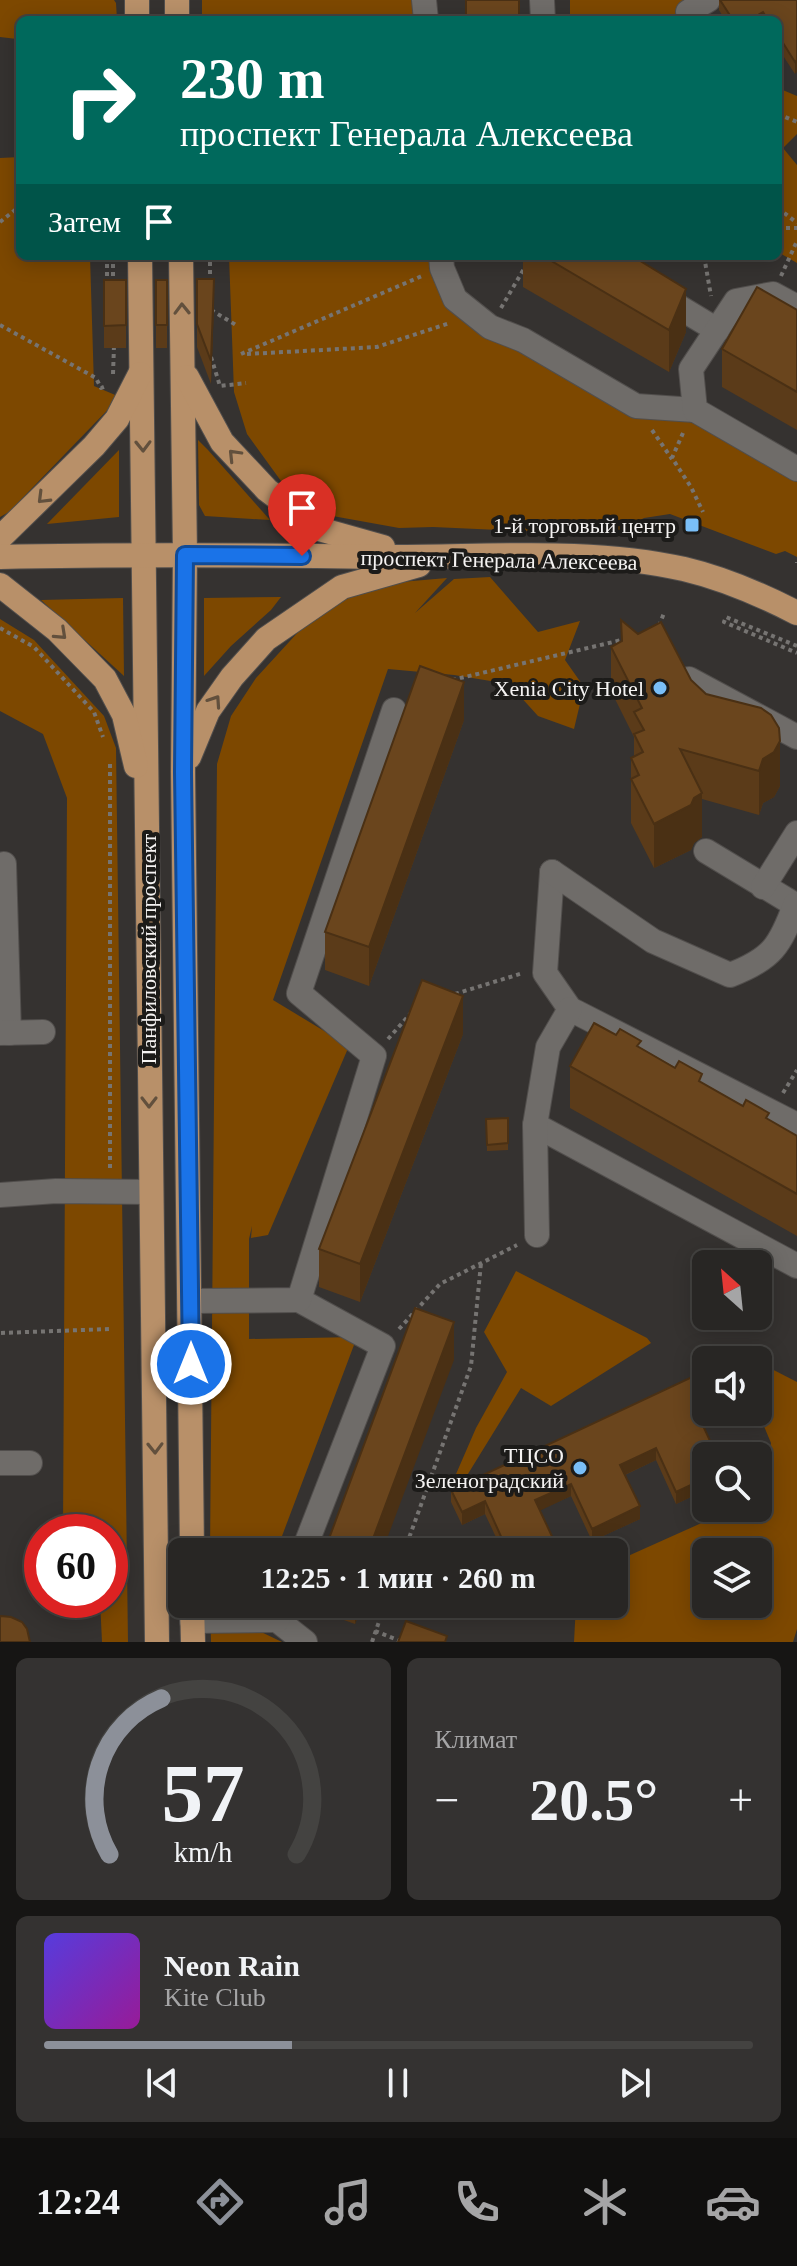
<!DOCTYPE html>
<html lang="ru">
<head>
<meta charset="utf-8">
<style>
  :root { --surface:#282624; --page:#343231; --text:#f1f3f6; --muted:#a5a5a6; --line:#444341; --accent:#8c9099 }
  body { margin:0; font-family:Georgia,serif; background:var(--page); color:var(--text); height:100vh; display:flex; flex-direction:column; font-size:30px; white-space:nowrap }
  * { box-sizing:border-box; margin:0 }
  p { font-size:26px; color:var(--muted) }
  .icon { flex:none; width:44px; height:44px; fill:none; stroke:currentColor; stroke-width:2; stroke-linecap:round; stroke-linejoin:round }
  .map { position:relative; height:1642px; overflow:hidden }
  .sheet { display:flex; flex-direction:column; gap:16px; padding:16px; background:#161514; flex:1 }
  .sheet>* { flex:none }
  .top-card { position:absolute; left:16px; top:16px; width:766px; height:244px; border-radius:12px; box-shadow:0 4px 20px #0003,0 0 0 2px var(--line); background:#00695c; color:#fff; overflow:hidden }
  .needle { width:52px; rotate:333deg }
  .buttons { position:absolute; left:692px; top:1250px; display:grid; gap:16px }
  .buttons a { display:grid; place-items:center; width:80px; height:80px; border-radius:12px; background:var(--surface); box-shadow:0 4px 20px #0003,0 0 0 2px var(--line); font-size:40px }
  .speed { position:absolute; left:24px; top:1514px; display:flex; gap:16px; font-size:40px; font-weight:700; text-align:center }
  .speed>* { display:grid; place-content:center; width:104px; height:104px; border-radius:50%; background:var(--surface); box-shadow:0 4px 20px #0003,0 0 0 2px var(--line); line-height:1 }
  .speed .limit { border:12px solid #d22; background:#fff; color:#111 }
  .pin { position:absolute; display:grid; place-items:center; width:68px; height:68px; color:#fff; margin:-82px -34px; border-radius:50% 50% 50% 0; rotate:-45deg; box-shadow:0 0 8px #0007 }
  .pin .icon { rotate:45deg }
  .me { position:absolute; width:88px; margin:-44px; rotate:0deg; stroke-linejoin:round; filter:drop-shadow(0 0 6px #0008) }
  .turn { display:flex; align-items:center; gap:28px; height:168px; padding:0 32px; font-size:36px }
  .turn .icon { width:104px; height:104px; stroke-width:2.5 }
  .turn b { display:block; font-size:56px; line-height:68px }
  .then { display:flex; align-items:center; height:76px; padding:0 32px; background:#0003; gap:16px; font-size:30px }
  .big { font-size:60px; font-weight:700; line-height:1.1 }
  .sheet .tile { flex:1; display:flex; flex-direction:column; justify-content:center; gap:12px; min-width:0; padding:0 28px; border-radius:12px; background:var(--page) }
  .sheet .dial { align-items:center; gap:0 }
  .dial svg { height:208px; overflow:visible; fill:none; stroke:var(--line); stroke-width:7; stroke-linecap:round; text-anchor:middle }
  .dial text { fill:var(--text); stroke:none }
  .song { display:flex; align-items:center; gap:24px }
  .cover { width:96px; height:96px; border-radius:12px; background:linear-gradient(135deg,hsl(250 70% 55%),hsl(300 70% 35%)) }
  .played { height:8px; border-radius:4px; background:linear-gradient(90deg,var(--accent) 35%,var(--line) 35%) }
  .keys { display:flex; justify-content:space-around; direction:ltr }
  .heat { display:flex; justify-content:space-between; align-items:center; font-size:44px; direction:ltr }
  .sheet .tiles { flex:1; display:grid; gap:16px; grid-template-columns:1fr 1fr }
  .tile:last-child { grid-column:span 2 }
  .trip { position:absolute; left:168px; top:1538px; width:460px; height:80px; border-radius:12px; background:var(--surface); box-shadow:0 4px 20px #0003,0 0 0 2px var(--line); font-weight:700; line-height:80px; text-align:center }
  .tabs { display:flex; height:128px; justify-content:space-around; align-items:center; background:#100f0e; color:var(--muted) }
  .tabs .icon { width:56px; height:56px }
  .tabs .current { color:var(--accent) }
  .tabs b { font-size:36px; color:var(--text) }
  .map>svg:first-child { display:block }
</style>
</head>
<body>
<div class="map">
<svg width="797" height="1642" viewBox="0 0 797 1642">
  <rect width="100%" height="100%" fill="#353230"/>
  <g fill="#7d4800" fill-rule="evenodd">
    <polygon points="0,0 114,0 116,3 117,20 20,20 20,150 17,39 0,37"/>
    <polygon points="202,0 424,0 426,20 202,20"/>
    <polygon points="570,0 713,0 707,16 708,20 570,20"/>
    <polygon points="778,88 797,96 797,134 783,148 797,165 797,263 778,252"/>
    <polygon points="20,157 20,256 90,256 94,386 120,397 9,512 0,517 0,158"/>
    <polygon points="229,256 441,256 442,268 490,327 608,390 695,410 797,469 797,557 785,551 776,554 670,514 644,518 611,535 433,527 399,528 327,515 281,481 247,434 234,392"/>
    <polygon points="198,440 208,450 270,520 205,516 199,505"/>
    <polygon points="119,450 119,517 47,524"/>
    <polygon points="490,577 538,632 580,621 565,660 584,687 574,729 538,716 509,684 454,675 388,669 273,1000 349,1046 268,1235 251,1238 252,1226 249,1239 249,1339 357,1337 276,1552 210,1552 217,764 231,716 256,678 311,618 366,585 447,578 415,613 454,579"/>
    <polygon points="281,597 271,610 231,646 204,676 204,598"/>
    <polygon points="123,598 124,676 41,600"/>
    <polygon points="0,619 34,640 104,716 116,748 128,1642 102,1642 100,1600 110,1600 110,1532 63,1532 67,798 43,734 0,711"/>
    <polygon points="516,1271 647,1338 651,1343 551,1406 521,1388 463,1482 453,1481 476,1428 507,1372 484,1332"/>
    <path d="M758,1362L797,1382V1629L793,1642H574L576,1604H614V1565L619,1560L735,1508H758V1486L765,1479L771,1443L758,1412ZM706,1552H758V1604H706Z"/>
    <polygon points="210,1604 251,1604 257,1630 282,1642 211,1642"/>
  </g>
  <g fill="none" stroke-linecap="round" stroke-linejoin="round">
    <g stroke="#514e4c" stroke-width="26">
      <g id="minor">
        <polyline points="424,0 426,20"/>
        <polyline points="542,0 543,20"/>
        <polyline points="688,12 708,0"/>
        <polyline points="441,256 442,268 455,299 490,327 523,340 636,406 695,410"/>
        <polyline points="659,295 717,330"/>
        <polyline points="797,307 773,294 736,301 691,369 695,410 797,469"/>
        <polyline points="689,679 797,737"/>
        <polyline points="706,851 797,906"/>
        <polyline points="4,864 9,1033"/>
        <polyline points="552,872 545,973 570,1009 797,1125"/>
        <path d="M552,872L653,941L730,975C772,959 780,946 795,905"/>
        <polyline points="763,887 797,833"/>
        <polyline points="0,1033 43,1032"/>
        <polyline points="535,1125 797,1266"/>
        <polyline points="0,1195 56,1191 150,1192"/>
        <polyline points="537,1235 535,1125 548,1047 570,1009"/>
        <polyline points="299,1300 383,1346 303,1552"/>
        <polyline points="190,1301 299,1300 374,1056 299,993 394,710"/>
        <polyline points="0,1463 30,1463"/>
        <polyline points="277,1620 305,1642"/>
        <polyline points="192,1621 277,1620 283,1604"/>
      </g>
    </g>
    <g stroke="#514e4c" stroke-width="26">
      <g id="major">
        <polyline points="137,0 137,20"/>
        <polyline points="177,0 177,20"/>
        <polyline points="140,256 157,1642"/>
        <polyline points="181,256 185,555 183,772 192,1552"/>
        <polyline points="187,377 222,442 267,490 319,529 383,547"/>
        <polyline points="0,538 94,446 117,419 140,374"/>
        <path d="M0,557C127,554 254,555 382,557C481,558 586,547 684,569C722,578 762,595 797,613"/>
        <polyline points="0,585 57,630 105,679 124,715 136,766"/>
        <polyline points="189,757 208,711 232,677 266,639 342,587 419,565"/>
        <polyline points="192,1604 193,1642"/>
      </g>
    </g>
    <g stroke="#767472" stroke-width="4" stroke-dasharray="4 4" stroke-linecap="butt">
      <polyline points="778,114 797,122"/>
      <polyline points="778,208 797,223"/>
      <polyline points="0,222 20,206"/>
      <polyline points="778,228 797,228"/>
      <polyline points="107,256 107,284"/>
      <polyline points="113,256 113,286"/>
      <polyline points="704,256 711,296"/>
      <polyline points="781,276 797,241"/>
      <polyline points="210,282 210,256"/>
      <polyline points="501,308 525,267"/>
      <polyline points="211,310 236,325"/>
      <polyline points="0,325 96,378 101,388 106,386"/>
      <polyline points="241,354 422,276"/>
      <polyline points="247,354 377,347 450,323"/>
      <polyline points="211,357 220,386 246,383"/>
      <polyline points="113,374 114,346"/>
      <polyline points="652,430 672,459"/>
      <polyline points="683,433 672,458 691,487 703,512"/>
      <polyline points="797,562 797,563"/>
      <polyline points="659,626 664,613"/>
      <polyline points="0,628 34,647 94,712 103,737"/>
      <polyline points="797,646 726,617 724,622 797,653"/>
      <polyline points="452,680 626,639"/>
      <polyline points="110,764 110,1168"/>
      <polyline points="455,994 523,973"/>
      <polyline points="388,1039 411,1013"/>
      <polyline points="783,1093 797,1070"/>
      <polyline points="399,1329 440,1284 517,1245"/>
      <polyline points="1,1333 110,1329"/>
      <polyline points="404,1552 471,1366 481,1263"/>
      <polyline points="375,1631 403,1642"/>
      <polyline points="372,1642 385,1604"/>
    </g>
    <use href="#minor" stroke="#6f6c69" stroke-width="24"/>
    <use href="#major" stroke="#b89069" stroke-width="24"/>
  </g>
  <g fill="#5b3b19">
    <polygon points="719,0 797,0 795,74 778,48 778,20 725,20 719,10"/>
    <polygon points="523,256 632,256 686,332 669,372 523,287"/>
    <polygon points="197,279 214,302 211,384 197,347"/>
    <rect x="104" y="280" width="22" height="68"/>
    <rect x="156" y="280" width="11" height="68"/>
    <polygon points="797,310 797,430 722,387 722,349"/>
    <polygon points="621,620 691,680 780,786 774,797 763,803 759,815 702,799 702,837 694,843 691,850 654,868 631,823 631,758 634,756 634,737 611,691 611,647 621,642"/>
    <polygon points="464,720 369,986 325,970 325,932"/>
    <polygon points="463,1034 360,1302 319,1287 319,1249"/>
    <polygon points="641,1048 797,1136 797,1236 570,1108 570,1066"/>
    <polygon points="508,1118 508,1150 487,1151 486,1119"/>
    <polygon points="702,1412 698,1414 706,1456 706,1490 676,1504 656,1460 625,1475 640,1519 592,1541 571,1496 540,1510 557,1552 503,1552 485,1514 462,1525 451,1502 451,1490"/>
    <polygon points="316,1604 363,1604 355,1624 316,1610"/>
  </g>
  <g fill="#4a3014">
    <polygon points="763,12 763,20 749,20"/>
    <polygon points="797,60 797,72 795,74 795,62"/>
    <polygon points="214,279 214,302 211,384 211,361"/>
    <polygon points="686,289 686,332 669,372 669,330"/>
    <polygon points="464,682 464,720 369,986 369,947"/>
    <polygon points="780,741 780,786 774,797 763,803 759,815 759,771 763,759"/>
    <polygon points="702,793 702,837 694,843 691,850 654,868 654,824"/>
    <polygon points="463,996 463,1034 360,1302 360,1264"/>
    <polygon points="454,1322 454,1360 382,1552 368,1552"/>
    <polygon points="702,1399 702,1412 693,1416 693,1404"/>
    <polygon points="656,1448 656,1460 620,1477 620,1465"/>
    <polygon points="706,1478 706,1490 676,1504 676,1492"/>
    <polygon points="571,1484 571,1496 535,1513 535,1500"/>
    <polygon points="485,1501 485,1514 462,1525 462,1512"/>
    <polygon points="640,1506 640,1519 592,1541 592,1529"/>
    <polygon points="355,1604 363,1604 355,1624"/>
  </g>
  <g fill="#6a451d" stroke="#4a3014" stroke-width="2">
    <rect x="466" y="0" width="53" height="20"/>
    <polygon points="720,0 797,0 797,60 795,62 778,35 778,20 768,20 763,12 749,20 733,20"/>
    <polygon points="543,256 632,256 686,289 669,330"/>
    <polygon points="197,279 214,279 211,361 197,324"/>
    <polygon points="104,280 126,280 126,325 104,326"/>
    <rect x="156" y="280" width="11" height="45"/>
    <polygon points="757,287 797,310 797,392 722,349"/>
    <polygon points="621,620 638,634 661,622 691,680 706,694 761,708 771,715 779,728 780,741 774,752 763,759 759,771 680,749 702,793 694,798 691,805 654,824 631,779 639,775 631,758 643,752 634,734 644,730 634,712 642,708 611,647 622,641"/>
    <polygon points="420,666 464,682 369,947 325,932"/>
    <polygon points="422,980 463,996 360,1264 319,1249"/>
    <polygon points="594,1023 616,1035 620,1029 641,1041 637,1046 675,1068 679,1061 702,1074 699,1081 743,1106 746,1100 769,1113 766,1118 797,1136 797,1194 570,1066"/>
    <polygon points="508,1118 508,1143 487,1145 486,1119"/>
    <polygon points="415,1308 454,1322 368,1552 324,1552"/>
    <polygon points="692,1377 702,1399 693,1404 717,1456 706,1456 706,1478 676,1492 656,1448 620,1465 640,1506 592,1529 571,1484 535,1500 557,1547 547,1552 508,1552 485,1501 462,1512 451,1490"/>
    <polygon points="1,1616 11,1617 22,1622 27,1629 30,1642 0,1642 0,1617"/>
    <polygon points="406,1621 447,1636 445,1642 398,1642"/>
  </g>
  <defs><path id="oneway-chevron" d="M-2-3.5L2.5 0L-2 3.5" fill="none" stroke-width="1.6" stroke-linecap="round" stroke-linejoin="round" transform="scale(2)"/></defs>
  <g stroke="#62503d">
    <use href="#oneway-chevron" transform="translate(182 309) rotate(-91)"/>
    <use href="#oneway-chevron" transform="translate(143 446) rotate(89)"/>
    <use href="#oneway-chevron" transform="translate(234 455) rotate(-134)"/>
    <use href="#oneway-chevron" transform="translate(43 498) rotate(135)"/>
    <use href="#oneway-chevron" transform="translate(61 634) rotate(43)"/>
    <use href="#oneway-chevron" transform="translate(215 701) rotate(-56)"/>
    <use href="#oneway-chevron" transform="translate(149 1102) rotate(90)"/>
    <use href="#oneway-chevron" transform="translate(155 1448) rotate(89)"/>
  </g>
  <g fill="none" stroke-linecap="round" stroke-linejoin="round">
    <g stroke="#114b97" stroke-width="20">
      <polyline id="route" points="191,1364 183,772 185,555 302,556"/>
    </g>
    <use href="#route" stroke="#1a73e8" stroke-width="14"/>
  </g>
  <g fill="#7abff8" stroke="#1c1b19" stroke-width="3">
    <rect x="684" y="517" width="16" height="16" rx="4"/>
    <circle cx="660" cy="688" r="8"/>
    <circle cx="580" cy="1468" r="8"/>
  </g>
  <g text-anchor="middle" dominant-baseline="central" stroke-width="8" stroke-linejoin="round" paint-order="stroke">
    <g font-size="22" fill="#f5f3f2" stroke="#1c1b19" text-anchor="end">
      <text x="676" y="525">1-й торговый центр</text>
      <text x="644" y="688">Xenia City Hotel</text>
      <text x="564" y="1455">ТЦСО<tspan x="564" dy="25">Зеленоградский</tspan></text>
    </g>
    <g font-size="22" fill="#f5f3f2" stroke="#1c1b19">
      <text transform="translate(499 560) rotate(1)">проспект Генерала Алексеева</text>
      <text transform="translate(148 949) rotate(-90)">Панфиловский проспект</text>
    </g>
  </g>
</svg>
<div class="buttons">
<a><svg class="needle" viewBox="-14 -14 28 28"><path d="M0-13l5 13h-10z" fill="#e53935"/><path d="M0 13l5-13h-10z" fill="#a5a5a6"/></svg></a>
<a><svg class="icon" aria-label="sound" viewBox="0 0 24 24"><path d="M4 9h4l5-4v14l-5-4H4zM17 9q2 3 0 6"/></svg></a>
<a><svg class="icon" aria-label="search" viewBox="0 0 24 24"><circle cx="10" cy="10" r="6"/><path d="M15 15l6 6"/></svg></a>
<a><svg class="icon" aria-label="layers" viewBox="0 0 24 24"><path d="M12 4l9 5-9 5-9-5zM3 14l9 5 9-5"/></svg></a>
</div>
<div class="speed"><div class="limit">60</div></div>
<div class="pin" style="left:302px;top:556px;background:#d93025"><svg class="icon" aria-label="arrive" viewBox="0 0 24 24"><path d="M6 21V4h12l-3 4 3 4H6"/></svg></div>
<svg class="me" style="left:191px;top:1364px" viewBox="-20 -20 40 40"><circle r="17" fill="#1a73e8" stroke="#fff" stroke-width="3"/><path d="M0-11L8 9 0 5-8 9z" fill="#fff"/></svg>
<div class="trip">12:25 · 1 мин · 260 m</div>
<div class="top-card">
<div class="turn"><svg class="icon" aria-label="right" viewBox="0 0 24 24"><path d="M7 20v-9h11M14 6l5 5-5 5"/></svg><div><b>230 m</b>проспект Генерала Алексеева</div></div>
<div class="then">Затем<svg class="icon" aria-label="arrive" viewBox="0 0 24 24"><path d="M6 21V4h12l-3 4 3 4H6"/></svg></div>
</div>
</div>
<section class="sheet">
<div class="tiles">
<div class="tile dial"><svg viewBox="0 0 100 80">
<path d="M14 69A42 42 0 1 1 86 69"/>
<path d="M14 69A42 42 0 0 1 34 9" stroke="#8c9099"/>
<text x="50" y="56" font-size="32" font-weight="700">57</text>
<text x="50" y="72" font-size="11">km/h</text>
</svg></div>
<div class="tile"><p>Климат</p>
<div class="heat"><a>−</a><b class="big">20.5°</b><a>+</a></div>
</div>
<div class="tile">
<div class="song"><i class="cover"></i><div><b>Neon Rain</b><p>Kite Club</p></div></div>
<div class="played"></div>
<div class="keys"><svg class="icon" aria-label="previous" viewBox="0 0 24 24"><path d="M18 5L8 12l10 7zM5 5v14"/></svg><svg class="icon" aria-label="pause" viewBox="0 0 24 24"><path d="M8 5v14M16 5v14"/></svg><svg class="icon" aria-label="next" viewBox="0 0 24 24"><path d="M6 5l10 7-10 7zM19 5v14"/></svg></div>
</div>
</div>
</section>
<nav class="tabs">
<b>12:24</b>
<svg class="icon current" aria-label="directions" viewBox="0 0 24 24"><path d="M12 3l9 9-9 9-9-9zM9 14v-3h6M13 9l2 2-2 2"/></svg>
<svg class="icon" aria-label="music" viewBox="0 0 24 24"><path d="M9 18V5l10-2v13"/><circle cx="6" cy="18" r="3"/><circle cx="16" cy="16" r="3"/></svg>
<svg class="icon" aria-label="phone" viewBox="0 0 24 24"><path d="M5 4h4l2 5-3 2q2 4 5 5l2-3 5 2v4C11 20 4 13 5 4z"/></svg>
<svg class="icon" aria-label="climate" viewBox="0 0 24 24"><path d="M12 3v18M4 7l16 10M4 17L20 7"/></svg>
<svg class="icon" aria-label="car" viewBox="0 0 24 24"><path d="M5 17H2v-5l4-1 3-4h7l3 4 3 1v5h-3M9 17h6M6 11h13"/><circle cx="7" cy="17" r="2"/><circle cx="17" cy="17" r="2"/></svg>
</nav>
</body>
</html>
